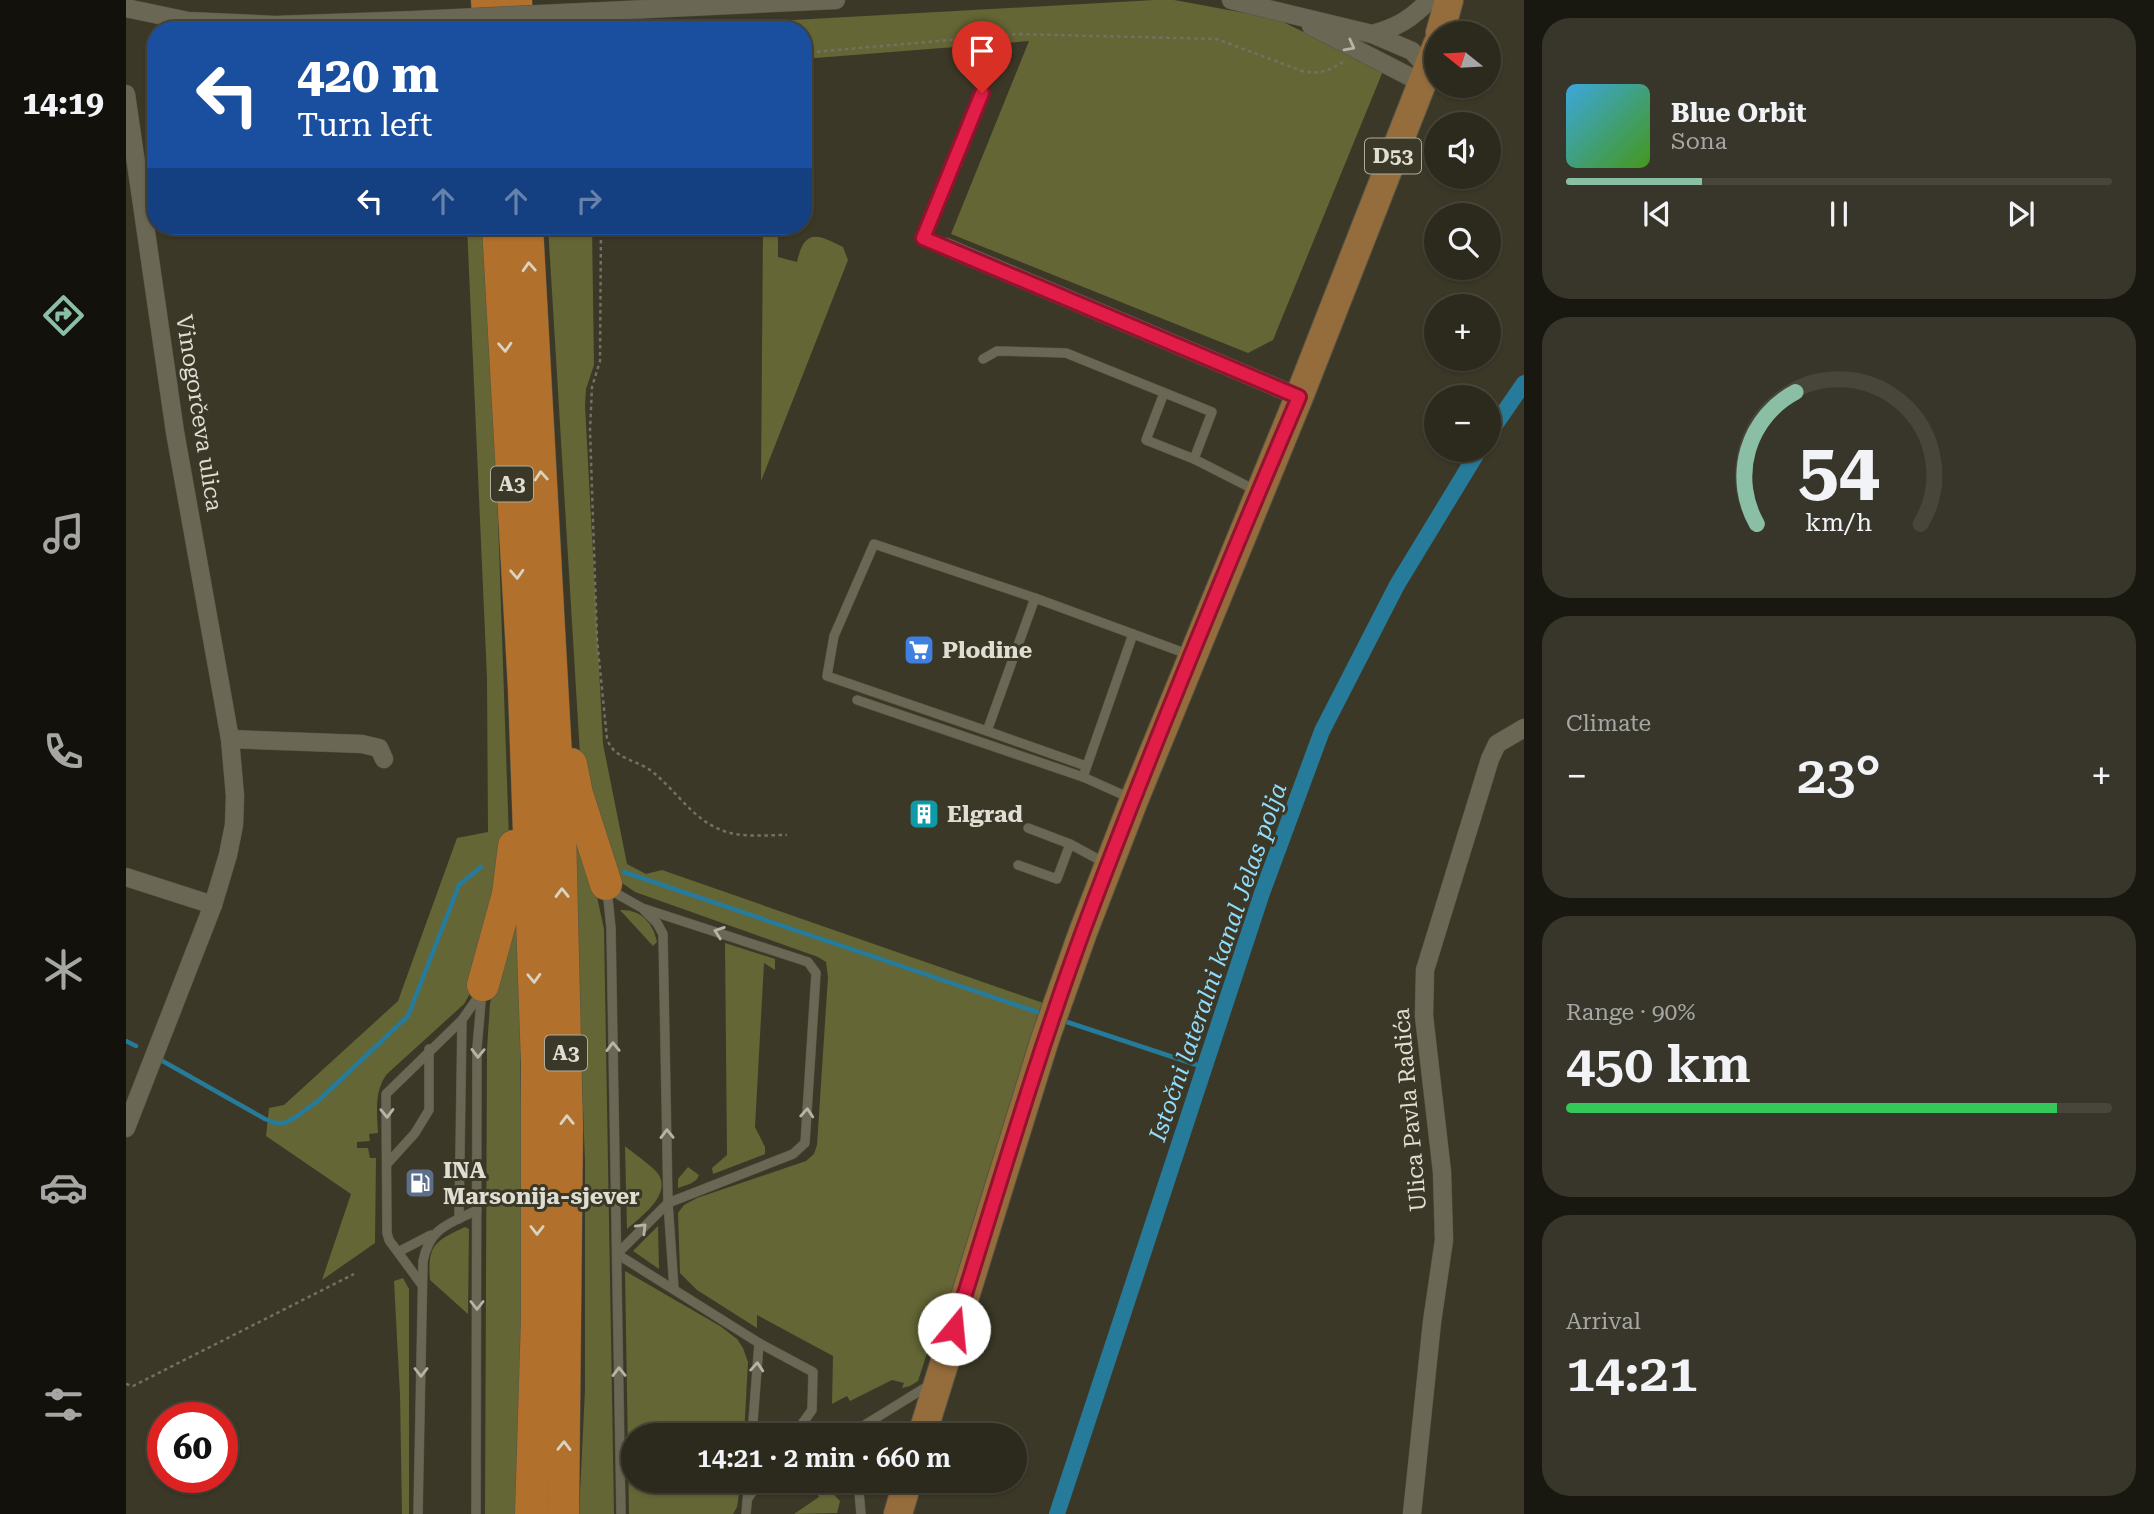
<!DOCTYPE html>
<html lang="en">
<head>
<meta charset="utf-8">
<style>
  :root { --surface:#2c2a1d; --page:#38362a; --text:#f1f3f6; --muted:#a6a7a4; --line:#48463b; --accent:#8abfa5 }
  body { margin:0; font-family:"Roboto Serif",serif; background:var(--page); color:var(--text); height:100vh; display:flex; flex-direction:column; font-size:26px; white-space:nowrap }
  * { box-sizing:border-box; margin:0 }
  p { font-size:23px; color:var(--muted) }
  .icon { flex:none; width:38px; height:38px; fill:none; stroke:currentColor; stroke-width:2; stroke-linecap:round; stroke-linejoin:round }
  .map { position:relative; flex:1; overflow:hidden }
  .drawer { display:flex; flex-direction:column; gap:18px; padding:18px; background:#181710; width:630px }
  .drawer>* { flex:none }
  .guide { position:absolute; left:21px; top:21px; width:665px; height:214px; border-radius:28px; box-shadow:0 2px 5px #0004,0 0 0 2px var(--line); background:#1a4fa0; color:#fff; overflow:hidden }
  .needle { width:46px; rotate:288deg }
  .buttons { position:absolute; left:1298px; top:21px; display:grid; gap:14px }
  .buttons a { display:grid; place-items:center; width:77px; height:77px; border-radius:50%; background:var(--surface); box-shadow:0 2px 5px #0004,0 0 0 2px var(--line); font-size:35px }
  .speed { position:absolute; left:21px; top:1402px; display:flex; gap:14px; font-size:35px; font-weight:700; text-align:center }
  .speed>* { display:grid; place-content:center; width:91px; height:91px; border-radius:50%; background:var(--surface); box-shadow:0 2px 5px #0004,0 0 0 2px var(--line); line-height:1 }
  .speed .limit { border:10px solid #d22; background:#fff; color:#111 }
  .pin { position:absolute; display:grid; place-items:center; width:60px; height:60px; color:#fff; margin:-72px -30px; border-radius:50% 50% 50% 0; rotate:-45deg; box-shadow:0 0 7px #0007 }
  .pin .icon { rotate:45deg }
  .me { position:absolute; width:77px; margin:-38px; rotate:17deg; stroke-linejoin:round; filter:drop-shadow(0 0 5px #0008) }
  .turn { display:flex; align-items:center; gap:24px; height:147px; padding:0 35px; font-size:32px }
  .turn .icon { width:91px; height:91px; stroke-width:2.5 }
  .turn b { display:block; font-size:49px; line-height:60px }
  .lanes { display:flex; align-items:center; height:66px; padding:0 35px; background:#0003; justify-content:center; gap:35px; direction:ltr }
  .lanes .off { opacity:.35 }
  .big { font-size:52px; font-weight:600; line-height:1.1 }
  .drawer .card { flex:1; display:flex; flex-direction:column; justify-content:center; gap:10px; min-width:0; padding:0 24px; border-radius:28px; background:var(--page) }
  .drawer .dial { align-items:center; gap:0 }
  .dial svg { height:182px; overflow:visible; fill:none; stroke:var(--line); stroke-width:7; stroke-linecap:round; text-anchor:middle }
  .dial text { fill:var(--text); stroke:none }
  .song { display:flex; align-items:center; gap:21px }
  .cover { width:84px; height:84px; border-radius:10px; background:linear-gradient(135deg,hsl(200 70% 55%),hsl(100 70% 35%)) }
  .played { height:7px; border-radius:4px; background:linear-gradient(90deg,var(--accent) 25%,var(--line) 25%) }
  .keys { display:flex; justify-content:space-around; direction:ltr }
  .heat { display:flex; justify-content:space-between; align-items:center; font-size:38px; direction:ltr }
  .charge { height:10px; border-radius:5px; background:linear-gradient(90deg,#34c759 90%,var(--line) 0) }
  .trip { position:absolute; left:495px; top:1423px; width:406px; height:70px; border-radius:35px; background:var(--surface); box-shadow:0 2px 5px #0004,0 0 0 2px var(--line); font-weight:600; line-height:70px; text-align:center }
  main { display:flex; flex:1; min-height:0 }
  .dock { display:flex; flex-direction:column; width:126px; justify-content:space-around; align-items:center; background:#12110c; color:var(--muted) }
  .dock .icon { width:49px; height:49px }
  .dock .on { color:var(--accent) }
  .dock b { font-size:32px; color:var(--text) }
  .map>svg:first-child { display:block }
</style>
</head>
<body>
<main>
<nav class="dock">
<b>14:19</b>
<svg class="icon on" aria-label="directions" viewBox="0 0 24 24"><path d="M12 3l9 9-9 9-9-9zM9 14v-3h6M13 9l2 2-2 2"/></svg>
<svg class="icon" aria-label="music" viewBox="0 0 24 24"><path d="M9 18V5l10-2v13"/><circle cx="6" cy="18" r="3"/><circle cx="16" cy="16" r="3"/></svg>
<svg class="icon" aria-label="phone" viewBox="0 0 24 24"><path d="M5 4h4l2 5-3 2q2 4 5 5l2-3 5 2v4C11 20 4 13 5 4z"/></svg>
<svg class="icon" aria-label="climate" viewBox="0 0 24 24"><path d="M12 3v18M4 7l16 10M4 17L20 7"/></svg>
<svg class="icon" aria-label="car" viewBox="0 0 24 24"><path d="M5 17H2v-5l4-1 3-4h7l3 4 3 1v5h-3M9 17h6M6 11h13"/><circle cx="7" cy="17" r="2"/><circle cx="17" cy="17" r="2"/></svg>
<svg class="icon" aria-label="filters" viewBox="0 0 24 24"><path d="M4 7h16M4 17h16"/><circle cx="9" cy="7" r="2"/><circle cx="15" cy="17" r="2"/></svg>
</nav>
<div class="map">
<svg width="1398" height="1514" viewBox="0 0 1398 1514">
  <rect width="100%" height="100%" fill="#3b3827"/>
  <g fill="#646635">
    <polygon points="1028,0 1048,0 1151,19 1257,71 1147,340 1122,353 825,234 903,41 677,59 677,30 634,30 633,22"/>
    <path d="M341,226H362L383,840L346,990L338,1004L261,1074C248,1091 251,1112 252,1133L243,1134L244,1141L231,1142V1148H242L244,1158H250L249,1243L196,1280L225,1194L140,1136L143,1108L158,1105L272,1001L331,838L362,832L361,678Z"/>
    <polygon points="422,226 466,226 468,365 460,389 459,405 477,744 501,864 520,874 536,870 920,1004 815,1328 801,1353 792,1381 784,1386 776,1388 778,1383 766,1380 724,1401 721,1396 706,1404 707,1356 631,1315 631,1328 571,1290 554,1273 552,1213 558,1205 571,1198 680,1161 688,1154 691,1145 702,977 700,962 692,957 509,892 496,883 484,865 454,755"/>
    <path d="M637,226H652V257L671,262C678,229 691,233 717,247L722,260L635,481Z"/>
    <polygon points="457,833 478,929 488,1514 453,1514 459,1390 459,1163 447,836"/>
    <path d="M494,910C515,909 527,923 531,942L527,946Z"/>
    <polygon points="392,912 398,1299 393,1514 359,1514 361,1050 364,1003"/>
    <polygon points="599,943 649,959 649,970 638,963 629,1127 639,1147 639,1154 587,1174 586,1168 601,1155"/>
    <path d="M499,1146C507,1153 528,1167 533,1175C545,1196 513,1218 501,1229Z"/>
    <path d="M562,1167L573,1175C571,1183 560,1185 552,1188V1179Z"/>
    <polygon points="532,1226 533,1269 507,1251"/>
    <path d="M339,1227L343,1229L342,1314L304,1280C301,1245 309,1241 339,1227Z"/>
    <polygon points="499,1271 594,1326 611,1339 617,1348 622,1362 618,1435 508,1435 508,1480 615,1481 611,1507 607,1514 503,1514"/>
    <polygon points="277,1278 283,1289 283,1514 276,1514 274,1395 268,1281"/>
    <polygon points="699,1485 714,1501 711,1513 668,1514 693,1497 690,1492"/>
  </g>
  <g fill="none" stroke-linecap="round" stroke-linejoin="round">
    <g stroke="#277b9a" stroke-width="4.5">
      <polyline points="498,872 914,1013"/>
      <polyline points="941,1022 1077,1067"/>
      <polyline points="0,1041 10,1046"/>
      <polyline points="33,1059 139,1119 149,1123 159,1123 170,1117 193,1100 282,1016 333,885 355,867"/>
    </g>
    <g stroke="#277b9a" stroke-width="16">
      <polyline points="1363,434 1398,383"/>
      <polyline points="931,1514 1136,893 1196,731 1271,585 1353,450"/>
    </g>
    <g stroke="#575446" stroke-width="10">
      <g id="lane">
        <polyline points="820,247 797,238 856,93"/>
        <polyline points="857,359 871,351 940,353 1086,412 1068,459"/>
        <polyline points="1038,393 1020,440 1068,459 1131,491"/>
        <polyline points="731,700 957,777"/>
        <polyline points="861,731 701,676 708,636 748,544 909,598"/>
        <polyline points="960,766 861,731 909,598 1064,655"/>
        <polyline points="1004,798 957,777 1007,634"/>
        <polyline points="902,828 944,844 981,864"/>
        <polyline points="892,865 931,879 944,844"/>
        <polyline points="483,887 493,895 516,908 682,962 690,973 679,1143 667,1154 542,1203 491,1254 633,1343 626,1435"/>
        <polyline points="481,889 485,928 495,1514"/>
        <polyline points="518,910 531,923 537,934 542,1203 548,1289"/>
        <polyline points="261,1164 289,1133 303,1110 303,1049"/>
        <polyline points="333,1219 336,1020"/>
        <polyline points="272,1252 305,1235"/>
        <polyline points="296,1285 263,1240 261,1233 260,1094 336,1020 352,997"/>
        <polyline points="633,1343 687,1372 686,1410 668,1435"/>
        <polyline points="736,1435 737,1426 805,1384"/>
        <polyline points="732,1480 735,1514"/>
        <polyline points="622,1498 635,1480"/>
        <path d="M292,1514L297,1261C304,1227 323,1224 351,1210"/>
        <polyline points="350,1514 351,1048 356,990"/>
        <polyline points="620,1514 623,1480"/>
      </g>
    </g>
    <g stroke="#575446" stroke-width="19">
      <g id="street">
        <polyline points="1105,0 1246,34 1286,51 1295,61 1301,72"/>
        <polyline points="0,8 62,21 149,25 289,20"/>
        <polyline points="479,11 710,0"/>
        <polyline points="1185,26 1296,83"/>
        <path d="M1246,34C1270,28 1287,18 1303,0"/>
        <polyline points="0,94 49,432 104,739 109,796 108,825 102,855 87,905 0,1128"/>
        <polyline points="820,247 1173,397"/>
        <polyline points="104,739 236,744 253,748 258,759"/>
        <polyline points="0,877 87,905"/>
        <polyline points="1286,1514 1306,1322 1318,1240 1316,1172 1298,1016 1299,970 1364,759 1371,744 1398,728"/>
      </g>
    </g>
    <g stroke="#575446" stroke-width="30">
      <g id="primary">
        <polyline points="1314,33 1323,0"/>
        <polyline points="796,1435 919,1039 957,932 1008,800 1173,397 1311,45"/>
        <polyline points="772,1514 782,1480"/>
      </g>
    </g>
    <g stroke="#575446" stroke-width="33">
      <g id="highway">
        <polyline points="361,0 363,30"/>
        <polyline points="390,0 391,30"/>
        <polyline points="372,226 398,689 411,1064 411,1318 405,1514"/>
        <polyline points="401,226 434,829 441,1128 437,1514"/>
        <polyline points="445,764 451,794 480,884"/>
        <polyline points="357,985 382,894 388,846"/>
      </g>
    </g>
    <g stroke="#737162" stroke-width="2.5" stroke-dasharray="3.5 3.5" stroke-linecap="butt">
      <path d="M677,53L891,34L1091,39L1176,71C1193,75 1202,71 1217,62"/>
      <path d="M475,226L474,361L466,387L464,430L471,639L481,739C489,761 512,759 528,773C550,791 567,819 595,830C614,838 640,835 661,835"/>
      <polyline points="0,1384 7,1386 228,1274"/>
    </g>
    <use href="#lane" stroke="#6a6754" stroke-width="9"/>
    <use href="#street" stroke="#6a6754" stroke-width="18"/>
    <use href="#primary" stroke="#956c3b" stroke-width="28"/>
    <use href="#highway" stroke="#b1702b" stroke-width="32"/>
    <g stroke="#575446" stroke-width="19" stroke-linecap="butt">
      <polyline id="street-bridge" points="289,20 479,11"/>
    </g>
    <use href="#street-bridge" stroke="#6a6754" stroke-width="18"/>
  </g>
  <defs><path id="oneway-chevron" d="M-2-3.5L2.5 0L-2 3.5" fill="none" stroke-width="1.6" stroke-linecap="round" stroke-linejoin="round" transform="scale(1.75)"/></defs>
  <g stroke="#b6b4a7">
    <use href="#oneway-chevron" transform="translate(1224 46) rotate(28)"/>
    <use href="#oneway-chevron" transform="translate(593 932) rotate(-161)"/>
    <use href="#oneway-chevron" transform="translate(487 1047) rotate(-91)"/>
    <use href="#oneway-chevron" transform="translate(352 1053) rotate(91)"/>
    <use href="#oneway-chevron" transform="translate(261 1113) rotate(89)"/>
    <use href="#oneway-chevron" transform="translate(681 1113) rotate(-86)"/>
    <use href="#oneway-chevron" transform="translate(541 1134) rotate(-91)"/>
    <use href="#oneway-chevron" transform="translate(516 1228) rotate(-45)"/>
    <use href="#oneway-chevron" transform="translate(351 1305) rotate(90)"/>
    <use href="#oneway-chevron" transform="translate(631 1367) rotate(-86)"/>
    <use href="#oneway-chevron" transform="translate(295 1372) rotate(90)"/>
    <use href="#oneway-chevron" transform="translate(493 1372) rotate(-91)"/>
  </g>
  <g stroke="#dad3c2">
    <use href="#oneway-chevron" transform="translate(403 267) rotate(-93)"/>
    <use href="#oneway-chevron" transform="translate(379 347) rotate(87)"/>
    <use href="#oneway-chevron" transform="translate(415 476) rotate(-94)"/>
    <use href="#oneway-chevron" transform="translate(391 574) rotate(87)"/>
    <use href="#oneway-chevron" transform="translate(436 893) rotate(-91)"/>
    <use href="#oneway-chevron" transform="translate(408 978) rotate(88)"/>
    <use href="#oneway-chevron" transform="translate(441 1120) rotate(-91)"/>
    <use href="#oneway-chevron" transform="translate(411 1230) rotate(90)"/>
    <use href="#oneway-chevron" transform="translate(438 1446) rotate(-89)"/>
  </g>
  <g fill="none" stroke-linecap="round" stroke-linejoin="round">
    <g stroke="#92132f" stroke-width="18">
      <path id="route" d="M828,1329C870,1196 909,1062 957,931C1024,751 1098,573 1173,397L797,238L856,93"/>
    </g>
    <use href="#route" stroke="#e11d48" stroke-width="12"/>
  </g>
  <defs>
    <g id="supermarket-square" transform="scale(1.575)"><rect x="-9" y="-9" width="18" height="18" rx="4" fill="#3f7fe0" stroke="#3b3827"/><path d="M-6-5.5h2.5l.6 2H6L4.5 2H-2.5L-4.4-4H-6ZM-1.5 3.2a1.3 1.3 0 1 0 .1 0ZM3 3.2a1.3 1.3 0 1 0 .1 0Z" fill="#fff"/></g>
    <g id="building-square" transform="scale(1.575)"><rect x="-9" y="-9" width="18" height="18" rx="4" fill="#0f9aa8" stroke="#3b3827"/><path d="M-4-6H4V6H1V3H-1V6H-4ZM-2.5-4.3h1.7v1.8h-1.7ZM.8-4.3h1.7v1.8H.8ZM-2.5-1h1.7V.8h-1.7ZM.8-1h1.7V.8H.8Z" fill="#fff"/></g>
    <g id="fuel-square" transform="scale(1.575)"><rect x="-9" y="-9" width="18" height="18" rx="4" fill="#5c6f8a" stroke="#3b3827"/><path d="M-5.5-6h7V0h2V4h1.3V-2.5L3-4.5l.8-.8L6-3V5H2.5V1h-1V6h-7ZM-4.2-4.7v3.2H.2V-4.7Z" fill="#fff"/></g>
  </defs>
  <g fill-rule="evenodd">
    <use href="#supermarket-square" x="793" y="650"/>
    <use href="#building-square" x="798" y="814"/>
    <use href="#fuel-square" x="294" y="1183"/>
  </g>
  <g text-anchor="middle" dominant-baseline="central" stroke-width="6" stroke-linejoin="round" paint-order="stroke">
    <g fill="#3b3827" stroke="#aeac9f" stroke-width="2">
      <rect x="1239" y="138.5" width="56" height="35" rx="5"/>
      <rect x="365" y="466.5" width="42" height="35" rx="5"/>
      <rect x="419" y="1035.5" width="42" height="35" rx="5"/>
    </g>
    <g font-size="21" font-weight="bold" fill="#dfded3">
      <text x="1267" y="156">D53</text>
      <text x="386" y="484">A3</text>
      <text x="440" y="1053">A3</text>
    </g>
    <g font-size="23" fill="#dfded3" stroke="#3b3827">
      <text transform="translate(73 413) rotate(81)">Vinogorčeva ulica</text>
      <text transform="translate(1284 1110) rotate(-95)">Ulica Pavla Radića</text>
    </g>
    <g font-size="23" font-weight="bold" fill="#dfded3" stroke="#3b3827" text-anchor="start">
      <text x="816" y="650">Plodine</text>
      <text x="821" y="814">Elgrad</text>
      <text x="317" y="1170">INA<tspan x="317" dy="26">Marsonija-sjever</tspan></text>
    </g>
    <g font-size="24" font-style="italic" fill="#91dcfc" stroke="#3b3827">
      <text transform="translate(1092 962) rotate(-71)">Istočni lateralni kanal Jelas polja</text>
    </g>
  </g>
</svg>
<div class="buttons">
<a><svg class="needle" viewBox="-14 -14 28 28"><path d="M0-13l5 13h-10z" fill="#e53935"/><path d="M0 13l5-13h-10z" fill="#a6a7a4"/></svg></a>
<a><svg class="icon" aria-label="sound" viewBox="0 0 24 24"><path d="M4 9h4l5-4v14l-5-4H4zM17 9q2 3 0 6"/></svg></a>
<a><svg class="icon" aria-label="search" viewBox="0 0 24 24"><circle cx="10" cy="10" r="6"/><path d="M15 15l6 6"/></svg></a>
<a>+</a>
<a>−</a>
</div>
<div class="speed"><div class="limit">60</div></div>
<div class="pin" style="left:856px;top:93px;background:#d93025"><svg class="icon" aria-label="arrive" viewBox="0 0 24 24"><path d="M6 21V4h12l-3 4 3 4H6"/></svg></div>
<svg class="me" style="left:828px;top:1329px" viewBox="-20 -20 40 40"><circle r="19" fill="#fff"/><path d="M0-13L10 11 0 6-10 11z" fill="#e11d48"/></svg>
<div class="trip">14:21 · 2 min · 660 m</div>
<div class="guide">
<div class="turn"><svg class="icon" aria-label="left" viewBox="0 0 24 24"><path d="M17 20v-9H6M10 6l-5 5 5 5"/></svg><div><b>420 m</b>Turn left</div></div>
<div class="lanes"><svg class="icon" aria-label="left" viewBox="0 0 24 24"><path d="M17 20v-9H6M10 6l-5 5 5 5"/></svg><svg class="icon off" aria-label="ahead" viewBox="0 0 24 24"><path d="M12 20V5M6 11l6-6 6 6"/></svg><svg class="icon off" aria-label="ahead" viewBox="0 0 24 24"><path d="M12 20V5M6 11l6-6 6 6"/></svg><svg class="icon off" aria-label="right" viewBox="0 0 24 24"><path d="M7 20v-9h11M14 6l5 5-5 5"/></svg></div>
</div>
</div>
<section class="drawer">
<div class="card">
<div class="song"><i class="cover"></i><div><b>Blue Orbit</b><p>Sona</p></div></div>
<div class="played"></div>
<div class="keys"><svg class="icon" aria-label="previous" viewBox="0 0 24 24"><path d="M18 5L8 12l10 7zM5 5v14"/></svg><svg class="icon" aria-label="pause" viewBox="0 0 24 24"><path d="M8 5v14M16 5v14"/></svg><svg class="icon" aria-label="next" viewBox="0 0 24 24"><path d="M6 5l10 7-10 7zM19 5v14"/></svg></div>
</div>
<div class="card dial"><svg viewBox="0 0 100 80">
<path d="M14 69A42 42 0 1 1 86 69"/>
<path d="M14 69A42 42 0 0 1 31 11" stroke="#8abfa5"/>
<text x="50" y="56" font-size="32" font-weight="700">54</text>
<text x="50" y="72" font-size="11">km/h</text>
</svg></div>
<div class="card"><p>Climate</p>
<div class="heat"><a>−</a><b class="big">23°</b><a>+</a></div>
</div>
<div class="card"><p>Range · 90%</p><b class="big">450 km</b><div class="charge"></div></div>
<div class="card"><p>Arrival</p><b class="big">14:21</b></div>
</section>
</main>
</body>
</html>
